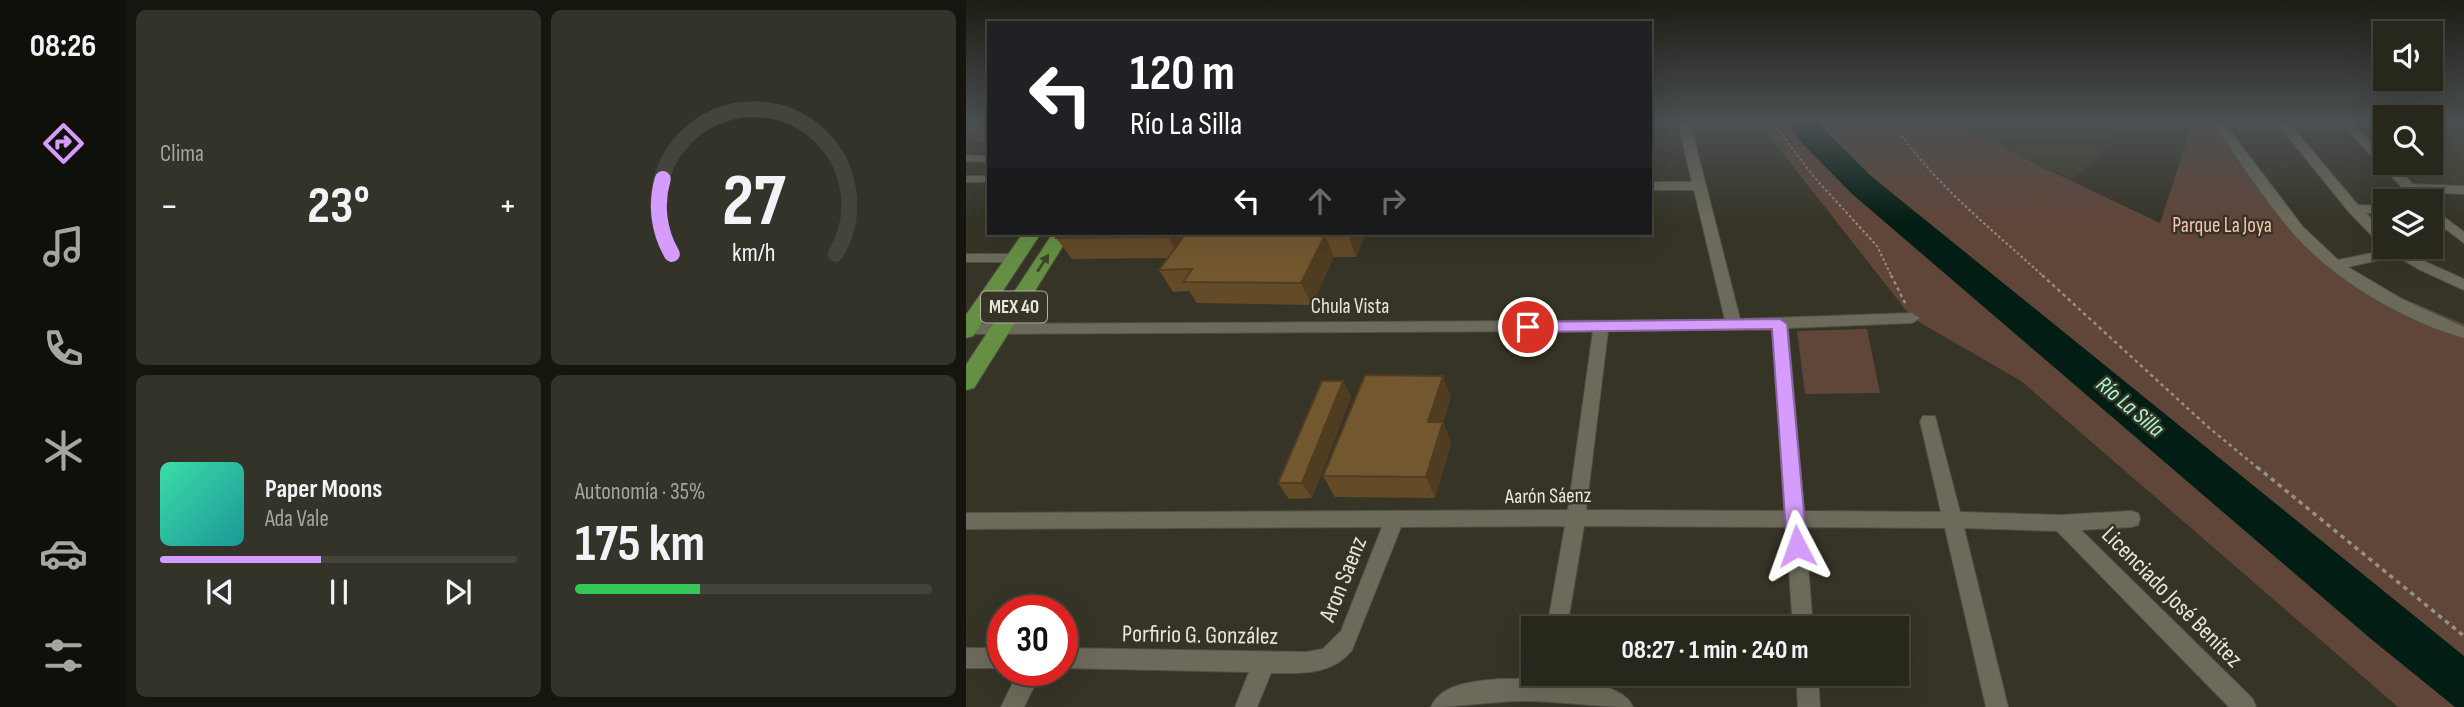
<!DOCTYPE html>
<html lang="es">
<head>
<meta charset="utf-8">
<style>
  :root { --surface:#28271c; --page:#343329; --text:#f1f3f6; --muted:#a5a5a3; --line:#44443b; --accent:#d59cfb }
  body { margin:0; font-family:"Sofia Sans Condensed",sans-serif; background:var(--page); color:var(--text); height:100vh; display:flex; flex-direction:column; font-size:26px; white-space:nowrap }
  * { box-sizing:border-box; margin:0 }
  p { font-size:23px; color:var(--muted) }
  .icon { flex:none; width:38px; height:38px; fill:none; stroke:currentColor; stroke-width:2; stroke-linecap:round; stroke-linejoin:round }
  .map { position:relative; flex:1; overflow:hidden }
  .details { display:flex; flex-direction:column; gap:10px; padding:10px; background:#16150f; width:840px }
  .details>* { flex:none }
  .top-card { position:absolute; left:21px; top:21px; width:665px; height:214px; border-radius:0px; box-shadow:0 7px 28px #0002,0 0 0 2px var(--line); background:#202124; color:#fff; overflow:hidden }
  .buttons { position:absolute; left:1407px; top:21px; display:grid; gap:14px }
  .buttons a { display:grid; place-items:center; width:70px; height:70px; border-radius:0px; background:var(--surface); box-shadow:0 7px 28px #0002,0 0 0 2px var(--line); font-size:35px }
  .speed { position:absolute; left:21px; top:595px; display:flex; gap:14px; font-size:35px; font-weight:700; text-align:center }
  .speed>* { display:grid; place-content:center; width:91px; height:91px; border-radius:50%; background:var(--surface); box-shadow:0 7px 28px #0002,0 0 0 2px var(--line); line-height:1 }
  .speed .limit { border:10px solid #d22; background:#fff; color:#111 }
  .pin { position:absolute; display:grid; place-items:center; width:60px; height:60px; color:#fff; margin:-30px; border:4px solid #fff; border-radius:50%; box-shadow:0 2px 7px #0007 }
  .me { position:absolute; width:77px; margin:-38px; rotate:356deg; stroke-linejoin:round; filter:drop-shadow(0 0 5px #0008) }
  .turn { display:flex; align-items:center; gap:24px; height:147px; padding:0 28px; font-size:32px }
  .turn .icon { width:91px; height:91px; stroke-width:2.5 }
  .turn b { display:block; font-size:49px; line-height:60px }
  .lanes { display:flex; align-items:center; height:66px; padding:0 28px; background:#0003; justify-content:center; gap:35px; direction:ltr }
  .lanes .off { opacity:.35 }
  .big { font-size:52px; font-weight:700; line-height:1.1 }
  .details .card { flex:1; display:flex; flex-direction:column; justify-content:center; gap:10px; min-width:0; padding:0 24px; border-radius:10px; background:var(--page) }
  .details .dial { align-items:center; gap:0 }
  .dial svg { height:182px; overflow:visible; fill:none; stroke:var(--line); stroke-width:7; stroke-linecap:round; text-anchor:middle }
  .dial text { fill:var(--text); stroke:none }
  .song { display:flex; align-items:center; gap:21px }
  .cover { width:84px; height:84px; border-radius:10px; background:linear-gradient(135deg,hsl(160 70% 55%),hsl(180 70% 35%)) }
  .played { height:7px; border-radius:4px; background:linear-gradient(90deg,var(--accent) 45%,var(--line) 45%) }
  .keys { display:flex; justify-content:space-around; direction:ltr }
  .heat { display:flex; justify-content:space-between; align-items:center; font-size:38px; direction:ltr }
  .charge { height:10px; border-radius:5px; background:linear-gradient(90deg,#34c759 35%,var(--line) 0) }
  .details .tiles { flex:1; display:grid; gap:10px; grid-template-columns:repeat(2,1fr) }
  .trip { position:absolute; left:555px; top:616px; width:388px; height:70px; border-radius:0px; background:var(--surface); box-shadow:0 7px 28px #0002,0 0 0 2px var(--line); font-weight:700; line-height:70px; text-align:center }
  main { display:flex; flex:1; min-height:0 }
  .tabs { display:flex; flex-direction:column; width:126px; justify-content:space-around; align-items:center; background:#10100b; color:var(--muted) }
  .tabs .icon { width:49px; height:49px }
  .tabs .selected { color:var(--accent) }
  .tabs b { font-size:32px; color:var(--text) }
  .map>svg:first-child { display:block }
</style>
</head>
<body>
<main>
<nav class="tabs">
<b>08:26</b>
<svg class="icon selected" aria-label="directions" viewBox="0 0 24 24"><path d="M12 3l9 9-9 9-9-9zM9 14v-3h6M13 9l2 2-2 2"/></svg>
<svg class="icon" aria-label="music" viewBox="0 0 24 24"><path d="M9 18V5l10-2v13"/><circle cx="6" cy="18" r="3"/><circle cx="16" cy="16" r="3"/></svg>
<svg class="icon" aria-label="phone" viewBox="0 0 24 24"><path d="M5 4h4l2 5-3 2q2 4 5 5l2-3 5 2v4C11 20 4 13 5 4z"/></svg>
<svg class="icon" aria-label="climate" viewBox="0 0 24 24"><path d="M12 3v18M4 7l16 10M4 17L20 7"/></svg>
<svg class="icon" aria-label="car" viewBox="0 0 24 24"><path d="M5 17H2v-5l4-1 3-4h7l3 4 3 1v5h-3M9 17h6M6 11h13"/><circle cx="7" cy="17" r="2"/><circle cx="17" cy="17" r="2"/></svg>
<svg class="icon" aria-label="filters" viewBox="0 0 24 24"><path d="M4 7h16M4 17h16"/><circle cx="9" cy="7" r="2"/><circle cx="15" cy="17" r="2"/></svg>
</nav>
<section class="details">
<div class="tiles">
<div class="card"><p>Clima</p>
<div class="heat"><a>−</a><b class="big">23°</b><a>+</a></div>
</div>
<div class="card dial"><svg viewBox="0 0 100 80">
<path d="M14 69A42 42 0 1 1 86 69"/>
<path d="M14 69A42 42 0 0 1 10 36" stroke="#d59cfb"/>
<text x="50" y="56" font-size="32" font-weight="700">27</text>
<text x="50" y="72" font-size="11">km/h</text>
</svg></div>
<div class="card">
<div class="song"><i class="cover"></i><div><b>Paper Moons</b><p>Ada Vale</p></div></div>
<div class="played"></div>
<div class="keys"><svg class="icon" aria-label="previous" viewBox="0 0 24 24"><path d="M18 5L8 12l10 7zM5 5v14"/></svg><svg class="icon" aria-label="pause" viewBox="0 0 24 24"><path d="M8 5v14M16 5v14"/></svg><svg class="icon" aria-label="next" viewBox="0 0 24 24"><path d="M6 5l10 7-10 7zM19 5v14"/></svg></div>
</div>
<div class="card"><p>Autonomía · 35%</p><b class="big">175 km</b><div class="charge"></div></div>
</div>
</section>
<div class="map">
<svg width="1498" height="707" viewBox="0 0 1498 707">
  <rect width="100%" height="100%" fill="#353426"/>
  <g fill="#3f3e29">
    <polygon points="994,123 1154,123 1133,158 1106,179 1051,155"/>
    <polygon points="1465,123 1498,123 1498,185 1453,183 1433,163 1465,163"/>
  </g>
  <g fill="#604539">
    <polygon points="793,123 994,123 1051,155 1194,223 1225,128 1232,123 1251,123 1320,216 1383,276 1498,324 1498,707 1432,707 1055,381 946,318"/>
    <polygon points="901,329 914,393 839,394 831,331"/>
  </g>
  <polygon fill="#021d13" points="822,123 852,123 905,176 1498,656 1498,707 1489,707 1405,639 885,193 835,142"/>
  <g fill="none" stroke-linecap="round" stroke-linejoin="round">
    <g stroke="#525144" stroke-width="8">
      <g id="lane">
        <polyline points="0,158 23,159"/>
        <polyline points="0,179 23,179"/>
      </g>
    </g>
    <g stroke="#525144" stroke-width="2">
      <g id="street">
        <path d="M712,123H724L774,319L946,313L954,318L946,323L822,328L838,511L975,512L954,421L957,416H969L994,512L1095,515L1165,511L1172,513L1174,519L1172,525L1165,527L1115,530L1287,699L1290,707H1263L1091,531L998,528L1042,707H1020L979,528L839,527L847,628H827L820,527L618,526L601,628H581L599,526L435,527L386,650C365,676 335,673 305,673L291,707H269L283,672L96,668V648L340,652L357,649L375,631L416,527L0,529V513L602,510L627,331L1,334L0,324L759,320L728,190H684V182H726ZM807,329L819,511L620,510L642,331Z"/>
        <path d="M1246,123H1258L1337,227L1372,260L1421,250L1419,247H1436L1462,263L1498,279V290L1452,269L1431,256L1382,267L1436,299L1498,327V338C1438,321 1366,279 1326,232C1297,198 1273,159 1246,123Z"/>
        <polygon points="1311,123 1323,123 1392,205 1419,206 1419,214 1400,213 1419,233 1419,245 1414,244 1383,212"/>
        <polygon points="1374,123 1386,123 1419,156 1419,163 1426,163 1447,184 1498,186 1498,194 1455,192 1462,201 1449,201"/>
        <polygon points="1465,207 1498,232 1498,243 1465,218"/>
        <polygon points="0,254 48,254 55,258 48,262 0,262"/>
        <rect x="0" y="648" width="37" height="20"/>
        <polygon points="53,670 76,670 58,707 35,707"/>
        <polygon points="830,674 852,674 854,707 832,707"/>
        <path d="M533,679C564,679 654,674 667,707C630,707 594,701 558,701C526,701 496,707 465,707C475,683 511,681 533,679Z"/>
      </g>
    </g>
    <g stroke="#525144" stroke-width="2">
      <g id="primary">
        <polygon points="57,233 75,233 7,336 0,338 0,315"/>
        <polygon points="87,233 105,233 8,388 0,390 0,365"/>
      </g>
    </g>
    <g stroke="#929186" stroke-width="2" stroke-dasharray="2.5 2.5" stroke-linecap="butt">
      <polyline points="807,123 849,178 911,246 926,277"/>
      <path d="M927,123C967,184 1025,228 1078,277"/>
    </g>
    <g stroke="#929186" stroke-width="2.5" stroke-dasharray="3.5 3.5" stroke-linecap="butt">
      <polyline points="925,275 940,305"/>
      <polyline points="1076,275 1241,426 1293,469"/>
    </g>
    <polyline stroke="#929186" stroke-width="3.5" stroke-dasharray="4.5 4.5" stroke-linecap="butt" points="1291,467 1498,636"/>
    <use href="#lane" stroke="#6c6b5b" stroke-width="6"/>
    <use href="#street" fill="#6c6b5b" fill-rule="evenodd"/>
    <use href="#primary" fill="#659044" fill-rule="evenodd"/>
  </g>
  <g fill="#634b28">
    <polygon points="23,123 23,141 12,142 0,126"/>
    <polygon points="400,233 390,257 368,257 346,305 231,303 223,291 207,292 193,270 201,258 106,259 90,238"/>
    <polygon points="377,381 385,397 346,498 323,499 312,483"/>
    <polygon points="485,397 477,422 485,444 469,498 369,497 357,476"/>
  </g>
  <g fill="#503d21">
    <polygon points="205,233 233,233 215,258 202,237"/>
    <polygon points="383,233 400,233 390,257 382,235"/>
    <polygon points="359,235 368,257 346,305 335,283"/>
    <polygon points="477,376 485,397 470,444 462,422"/>
    <polygon points="377,381 385,397 346,498 336,483"/>
    <polygon points="477,422 485,444 469,498 460,477"/>
  </g>
  <g fill="#73572f" stroke="#503d21" stroke-width="2">
    <polygon points="3,123 23,123 23,124 0,126"/>
    <polygon points="95,233 205,233 202,237 90,238"/>
    <polygon points="220,233 383,233 382,235 359,235 335,283 217,282 226,269 193,270"/>
    <polygon points="399,375 477,376 462,422 477,422 460,477 357,476"/>
    <polygon points="356,381 377,381 336,483 312,483"/>
  </g>
  <defs><path id="oneway-solid" d="M-6-.8H1V-3.2L6.5 0L1 3.2V.8H-6Z" transform="scale(1.75)"/></defs>
  <use fill="#3f462c" href="#oneway-solid" transform="translate(77 263) rotate(-57)"/>
  <linearGradient id="sky" x2="0" y2="1"><stop stop-color="#1d1d15"/><stop offset="0.55" stop-color="#4b5052"/><stop offset="1" stop-color="#4b5052" stop-opacity="0"/></linearGradient>
  <rect width="1498" height="222" fill="url(#sky)"/>
  <polygon fill="#d59cfb" stroke="#8a65a3" stroke-width="2" points="814,319 821,324 841,546 838,552 831,555 824,552 821,546 806,329 562,332 555,327 562,322"/>
  <g text-anchor="middle" dominant-baseline="central" stroke-width="5" stroke-linejoin="round" paint-order="stroke">
    <rect fill="#353426" stroke="#b2b1a6" stroke-width="2" x="15" y="291.5" width="66" height="31" rx="5"/>
    <g font-size="19" font-weight="bold" fill="#e7e6dd">
      <text x="48" y="307">MEX 40</text>
    </g>
    <g font-size="21" fill="#ffc2aa" stroke="#353426">
      <text x="1256" y="225">Parque La Joya</text>
    </g>
    <g font-size="21" fill="#e7e6dd" stroke="#353426">
      <text x="384" y="306">Chula Vista</text>
      <text transform="translate(582 496) rotate(-1)">Aarón Sáenz</text>
    </g>
    <g font-size="23" font-style="italic" fill="#a4f9d6" stroke="#353426">
      <text transform="translate(1164 407) rotate(40)">Río La Silla</text>
    </g>
    <g font-size="24" fill="#e7e6dd" stroke="#353426">
      <text transform="translate(377 579) rotate(-68)">Aron Saenz</text>
      <text transform="translate(1206 597) rotate(45)">Licenciado José Benítez</text>
      <text transform="translate(234 635) rotate(1)">Porfirio G. González</text>
    </g>
  </g>
</svg>
<div class="buttons">
<a><svg class="icon" aria-label="sound" viewBox="0 0 24 24"><path d="M4 9h4l5-4v14l-5-4H4zM17 9q2 3 0 6"/></svg></a>
<a><svg class="icon" aria-label="search" viewBox="0 0 24 24"><circle cx="10" cy="10" r="6"/><path d="M15 15l6 6"/></svg></a>
<a><svg class="icon" aria-label="layers" viewBox="0 0 24 24"><path d="M12 4l9 5-9 5-9-5zM3 14l9 5 9-5"/></svg></a>
</div>
<div class="speed"><div class="limit">30</div></div>
<div class="pin" style="left:562px;top:327px;background:#d93025"><svg class="icon" aria-label="arrive" viewBox="0 0 24 24"><path d="M6 21V4h12l-3 4 3 4H6"/></svg></div>
<svg class="me" style="left:831px;top:546px" viewBox="-20 -20 40 40"><path d="M0-17L14 15 0 8-14 15z" fill="#d59cfb" stroke="#fff" stroke-width="4"/></svg>
<div class="trip">08:27 · 1 min · 240 m</div>
<div class="top-card">
<div class="turn"><svg class="icon" aria-label="left" viewBox="0 0 24 24"><path d="M17 20v-9H6M10 6l-5 5 5 5"/></svg><div><b>120 m</b>Río La Silla</div></div>
<div class="lanes"><svg class="icon" aria-label="left" viewBox="0 0 24 24"><path d="M17 20v-9H6M10 6l-5 5 5 5"/></svg><svg class="icon off" aria-label="ahead" viewBox="0 0 24 24"><path d="M12 20V5M6 11l6-6 6 6"/></svg><svg class="icon off" aria-label="right" viewBox="0 0 24 24"><path d="M7 20v-9h11M14 6l5 5-5 5"/></svg></div>
</div>
</div>
</main>
</body>
</html>
